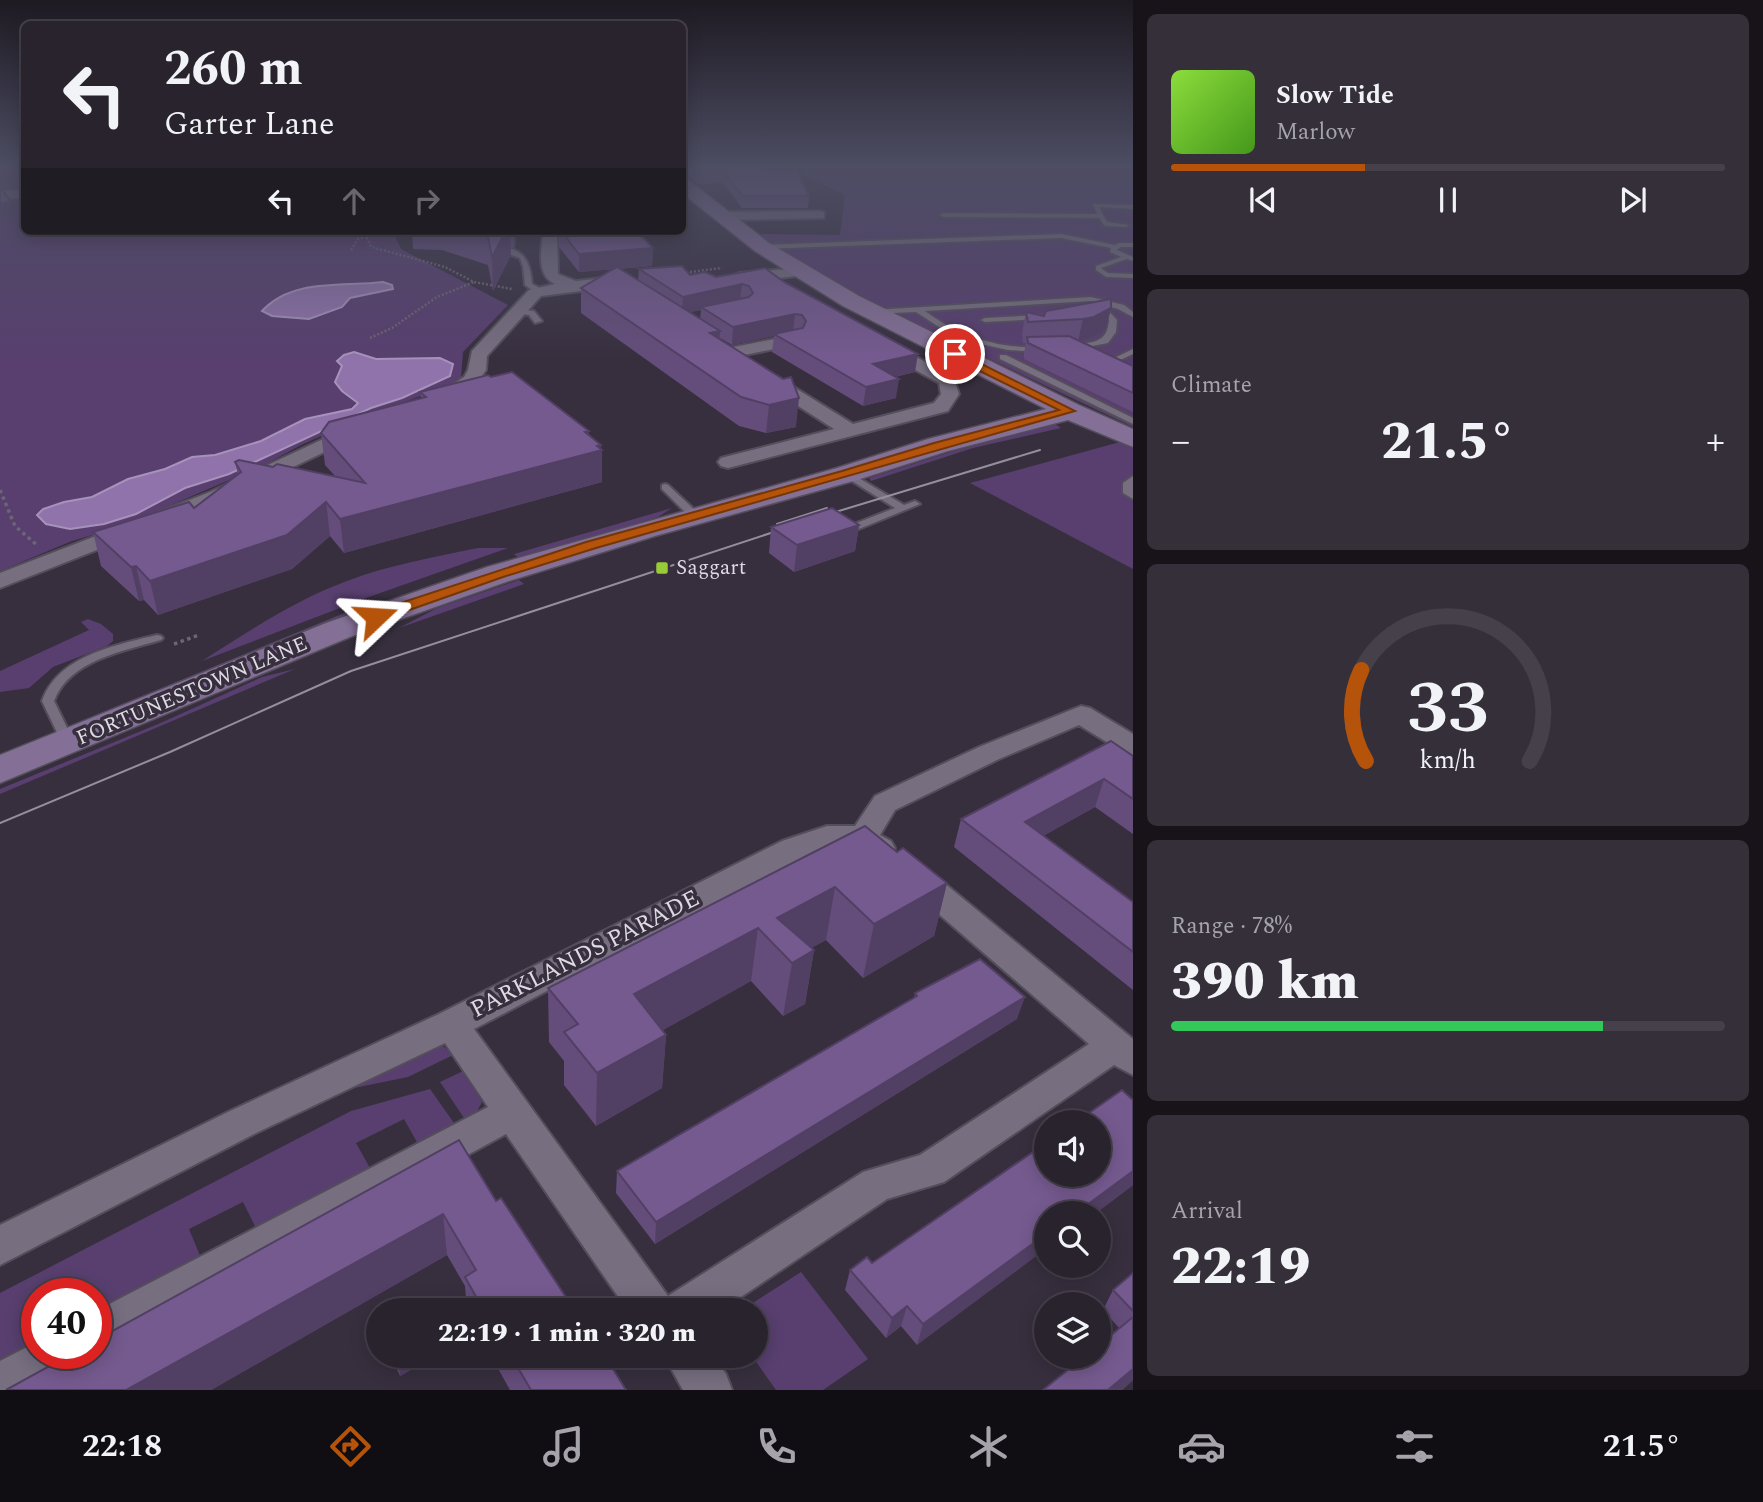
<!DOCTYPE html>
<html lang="en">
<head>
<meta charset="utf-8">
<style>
  :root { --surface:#29232e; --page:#352f3a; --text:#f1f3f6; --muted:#a5a4aa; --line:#45404a; --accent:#b45309 }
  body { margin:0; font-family:Spectral,serif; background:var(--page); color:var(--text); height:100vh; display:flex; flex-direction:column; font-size:26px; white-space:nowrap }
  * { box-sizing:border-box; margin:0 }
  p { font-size:23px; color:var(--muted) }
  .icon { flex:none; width:38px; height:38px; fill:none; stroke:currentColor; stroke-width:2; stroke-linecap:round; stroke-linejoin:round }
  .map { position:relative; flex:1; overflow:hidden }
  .panel { display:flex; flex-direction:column; gap:14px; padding:14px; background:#171319; width:630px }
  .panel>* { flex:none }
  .banner { position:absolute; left:21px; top:21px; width:665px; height:214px; border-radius:10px; box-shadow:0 4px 18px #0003,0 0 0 2px var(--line); background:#29232e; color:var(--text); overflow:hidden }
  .fabs { position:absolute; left:1034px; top:1110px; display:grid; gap:14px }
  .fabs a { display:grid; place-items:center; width:77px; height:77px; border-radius:50%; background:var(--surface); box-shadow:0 4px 18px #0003,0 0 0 2px var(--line); font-size:35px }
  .speed { position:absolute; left:21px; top:1278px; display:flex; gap:14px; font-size:35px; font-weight:700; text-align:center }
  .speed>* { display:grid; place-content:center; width:91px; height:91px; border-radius:50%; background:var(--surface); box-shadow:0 4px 18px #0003,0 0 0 2px var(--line); line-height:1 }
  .speed .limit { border:10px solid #d22; background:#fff; color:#111 }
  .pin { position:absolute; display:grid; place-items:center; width:60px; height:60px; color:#fff; margin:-30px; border:4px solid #fff; border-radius:50%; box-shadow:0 2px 7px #0007 }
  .me { position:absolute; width:77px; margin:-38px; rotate:70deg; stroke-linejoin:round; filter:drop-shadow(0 0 5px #0008) }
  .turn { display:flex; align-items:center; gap:24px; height:147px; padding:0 28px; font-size:32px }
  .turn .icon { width:91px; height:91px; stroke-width:2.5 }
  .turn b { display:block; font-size:49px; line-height:60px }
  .lanes { display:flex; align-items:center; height:66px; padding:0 28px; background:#0003; justify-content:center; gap:35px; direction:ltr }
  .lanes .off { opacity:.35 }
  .big { font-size:52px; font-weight:800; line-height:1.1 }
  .panel .card { flex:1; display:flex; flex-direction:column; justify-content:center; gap:10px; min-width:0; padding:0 24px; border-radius:10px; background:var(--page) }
  .panel .dial { align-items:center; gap:0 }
  .dial svg { height:182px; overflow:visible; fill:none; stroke:var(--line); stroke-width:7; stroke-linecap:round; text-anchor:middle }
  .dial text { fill:var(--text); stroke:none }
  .song { display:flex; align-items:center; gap:21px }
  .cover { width:84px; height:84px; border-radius:10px; background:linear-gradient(135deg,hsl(90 70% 55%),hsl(100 70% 35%)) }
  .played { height:7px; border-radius:4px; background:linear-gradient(90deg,var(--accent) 35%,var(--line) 35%) }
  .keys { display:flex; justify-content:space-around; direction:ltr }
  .heat { display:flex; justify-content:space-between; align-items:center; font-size:38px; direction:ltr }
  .charge { height:10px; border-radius:5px; background:linear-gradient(90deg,#34c759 78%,var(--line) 0) }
  .trip { position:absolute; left:366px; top:1298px; width:402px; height:70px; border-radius:35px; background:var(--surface); box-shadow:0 4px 18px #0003,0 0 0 2px var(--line); font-weight:800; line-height:70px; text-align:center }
  .tabs { display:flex; height:112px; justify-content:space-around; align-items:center; background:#100e12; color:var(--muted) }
  .tabs .icon { width:49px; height:49px }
  .tabs .on { color:var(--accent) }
  .tabs b { font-size:32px; color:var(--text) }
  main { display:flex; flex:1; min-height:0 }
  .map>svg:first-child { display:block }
</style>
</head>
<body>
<main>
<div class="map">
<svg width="1133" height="1390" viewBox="0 0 1133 1390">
  <rect width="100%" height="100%" fill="#372f3e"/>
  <g fill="#583f6f">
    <polygon points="0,167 24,167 24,231 393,231 401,249 508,305 463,352 461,378 445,387 366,416 301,445 264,465 120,527 72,541 0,571"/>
    <polygon points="808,167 1133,167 1133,427 890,312 752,234 840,235 845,195 803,175"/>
    <polygon points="1055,424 1061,428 973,448 871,481 869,478 954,451"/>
    <polygon points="1120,442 1133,448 1133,569 970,483"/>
    <polygon points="672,508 658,517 520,559 514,554"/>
    <path d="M478,548H508L366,598L202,661C249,631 295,600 347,581C389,565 434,557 478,548Z"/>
    <polygon points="519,580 524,584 399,628 437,608"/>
    <polygon points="359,607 345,618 86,719"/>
    <polygon points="88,619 101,624 113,634 113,641 107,646 53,667 29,688 0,692 0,671 89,630 81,622"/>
    <polygon points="295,669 0,794 0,789 163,722 262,677"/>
    <polygon points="443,1046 453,1055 408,1077 349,1089 430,1049"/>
    <polygon points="463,1071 482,1102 476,1113 464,1118 440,1082"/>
    <polygon points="430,1089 454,1123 418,1144 404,1119 356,1143 370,1168 256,1228 243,1202 189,1229 201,1258 96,1313 96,1293 37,1293 37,1344 0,1363 0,1293 351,1111"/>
    <polygon points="801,1272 868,1359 823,1390 776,1390 752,1356 756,1356 756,1311 740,1311"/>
  </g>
  <g fill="#8f73aa" stroke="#a792bb" stroke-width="2">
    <path d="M383,282L392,285L393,289L350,298L342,307L309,319L272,316L262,311C292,278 342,287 383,282Z"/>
    <polygon points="354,352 376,359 440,358 453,364 450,376 402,398 371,408 229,474 185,488 136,514 104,524 70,529 46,524 37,515 43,509 64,502 92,497 128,479 165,469 192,457 215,455 261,441 305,419 352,409 358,403 342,391 335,382 342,366 337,361 344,355"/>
  </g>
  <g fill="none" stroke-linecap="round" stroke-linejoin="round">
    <g stroke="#544e5a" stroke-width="4">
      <g id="lane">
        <polygon points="1093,204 1133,205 1133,209 1099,207 1107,222 1129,225 1126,227 1105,226 1099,218 943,217 940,215 943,213 1097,214"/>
        <polygon points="1061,234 1115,245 1119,243 1133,243 1133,247 1121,247 1117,250 1133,257 1133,261 1127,259 1101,268 1108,273 1133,274 1133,278 1106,277 1096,270 1096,266 1121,257 1110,252 1111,248 1061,238 762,249 759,247 762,245"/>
        <path d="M493,246C521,247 530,257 532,284L542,289V293H536L525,285L523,267L520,258L493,248Z"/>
        <path d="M1091,297L1124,305L1133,312V317L1118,309L1091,301L925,311C950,330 980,342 1011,346C1022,347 1033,347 1044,348L1045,350L1041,352L1008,350L972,342L942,329L916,312L872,314L868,312L872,310Z"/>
        <path d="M1098,306H1104L1117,320L1116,332L1108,343L1071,350V346C1092,341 1107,345 1109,320L1098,310Z"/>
        <polygon points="516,309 534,311 542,321 535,323 529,315 516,313"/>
        <polygon points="1039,315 1042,315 1042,319 985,322 981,320 985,318"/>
        <polygon points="1133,349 1133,354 1116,362 1133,375 1133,381 1106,362"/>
        <polygon points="1000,355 1006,355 1133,418 1133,424 1000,359"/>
        <polygon points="847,471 904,505 915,501 920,504 849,533 841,533 841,529 895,508 844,476 844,472"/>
        <polygon points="1133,476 1133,499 1123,493 1123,483"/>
        <polygon points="665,484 668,485 699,514 699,518 691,518 662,489 662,485"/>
        <path d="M157,635L161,636L163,638L161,640C124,651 69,660 54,701L74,742L73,745H63L42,701C58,656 115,645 157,635Z"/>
      </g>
    </g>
    <g stroke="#544e5a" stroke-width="4">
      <g id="street">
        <polygon points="24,190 24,198 0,199 0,191"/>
        <polygon points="819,211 824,212 824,218 722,220 715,216 722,212"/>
        <path d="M543,231H557L558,274L576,281L621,276L629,281L621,286L541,296L487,356L486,370L476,385L450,400H438L435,396L464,377L468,370L472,351L529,290L555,284C535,275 542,249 543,231Z"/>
        <polygon points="800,268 805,269 807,272 805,275 739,283 731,278 739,273"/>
        <polygon points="794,335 800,336 802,340 800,344 729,358 720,353 729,348"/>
        <polygon points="885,341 953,376 959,394 948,411 728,468 721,466 718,462 721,458 834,429 764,384 761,380 764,376 776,376 853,424 934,403 941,394 939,383 879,350 877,346"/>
        <polygon points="353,425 360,427 363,431 360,435 224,500 0,588 0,573 210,492"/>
        <path d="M1081,706L1090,708L1133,734V755L1123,752L1079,725L999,759L895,810L880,835L891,841L895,848L891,855C862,864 855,835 816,850L474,1029L668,1296L863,1172L920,1155L1089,1044L904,884L899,876L904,868L915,865L926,868L1133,1039V1075L1114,1065L944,1182L887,1199L720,1311H628L506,1134L111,1349L96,1355L89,1353H96V1311L488,1107L445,1043L256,1133L0,1265V1225L230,1111L439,1014L782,841L827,826H855L875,796L979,747Z"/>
        <polygon points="37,1342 37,1353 83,1353 76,1368 36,1390 0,1390 0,1361"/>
        <polygon points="664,1356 713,1356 726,1374 732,1390 683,1390"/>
      </g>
    </g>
    <g stroke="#544e5a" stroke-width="3">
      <polygon id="secondary" points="682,179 688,180 769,243 859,296 1079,405 1133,429 1133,447 1068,420 948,451 857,480 655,536 509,581 350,637 0,783 0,755 326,623 487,567 837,468 928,439 1046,409 843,306 755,251 682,193"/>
    </g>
    <g stroke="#6c6572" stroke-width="2.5" stroke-dasharray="2 2" stroke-linecap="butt">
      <polyline points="370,231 366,236 371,247 445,267 474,282 512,289"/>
      <polyline points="351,250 358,239 366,236"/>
      <polyline points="682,273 722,268"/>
      <polyline points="370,338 392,328 437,297 474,282"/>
    </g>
    <g stroke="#6c6572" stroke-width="3.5" stroke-dasharray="3.5 3.5" stroke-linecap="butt">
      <polyline points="0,490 15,526 38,546"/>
      <polyline points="174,644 199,635"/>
    </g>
    <use href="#lane" fill="#776f80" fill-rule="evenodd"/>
    <use href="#street" fill="#776f80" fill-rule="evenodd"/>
    <use href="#secondary" fill="#847096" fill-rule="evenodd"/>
    <g stroke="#958f9b" stroke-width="2">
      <polyline points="819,517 1040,450"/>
      <polyline points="777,524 827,508"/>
      <polyline points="0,823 170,752 351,671 789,527"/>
    </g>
  </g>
  <g fill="#654d7b" fill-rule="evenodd">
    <polygon points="682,167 763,167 765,170 809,196 808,208 742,208 723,183 697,184 688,177 682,177"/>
    <polygon points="412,231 516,231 516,244 514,248 510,247 511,255 493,291 488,265 442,250 413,249"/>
    <path d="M559,231H637L653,248L652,266L619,269L638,280L639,269L716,277L765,268L915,372L895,377L896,398L863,406L772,352L774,336L732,345L720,338L796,427L766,433L739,426L581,313V288L613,269L579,272L559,247ZM701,310L700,319L690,312Z"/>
    <polygon points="1111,308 1106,329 1089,339 1078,341 1133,366 1133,412 1024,359 1024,353 1026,343 1023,343 1022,333 1026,312 1044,316"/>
    <polygon points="420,392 589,435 602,450 602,482 344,553 330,536 292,569 158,615 144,600 139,601 101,566 93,532 194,508 238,475 235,462 335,476 325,465 321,433 421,398"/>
    <polygon points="859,525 855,551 794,572 769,553 771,527"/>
    <polygon points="1133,756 1133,834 1095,807 1043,836 1133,902 1133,990 954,847 961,819"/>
    <polygon points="897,852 947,883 934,936 863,978 826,940 811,948 814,950 805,1004 783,1016 751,981 663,1030 666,1035 662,1088 596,1126 564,1085 564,1061 549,1042 548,988"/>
    <polygon points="915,993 1017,1019 655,1244 616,1193 617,1171 914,998"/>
    <polygon points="1133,1100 1133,1185 1096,1213 1046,1213 917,1345 901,1326 886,1338 845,1290 850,1270 872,1263"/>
    <polygon points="459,1140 496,1201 575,1311 467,1311 465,1286 447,1255 211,1390 6,1390"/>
    <polygon points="1133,1273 1133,1380 1122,1390 1043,1390 1119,1328 1103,1310 1113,1290"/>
    <polygon points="391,1356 435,1356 400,1376"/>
    <polygon points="491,1356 605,1356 626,1390 510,1390"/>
  </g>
  <g fill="#523f64">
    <polygon points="12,202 15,214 0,216 0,203"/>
    <polygon points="506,231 510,231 511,255 493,291 492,257"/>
    <polygon points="514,231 516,231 516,244 514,248"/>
    <polygon points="653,248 652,266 579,272 579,254"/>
    <polygon points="742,284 740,301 701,307 701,310 682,314 683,297"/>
    <polygon points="1111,308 1106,329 1089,339 1078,341 1083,319"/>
    <polygon points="795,314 793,332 774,334 774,336 732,345 733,327"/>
    <polygon points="720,331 718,358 710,333"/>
    <polygon points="918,354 915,372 870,383 873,364"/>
    <polygon points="899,379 896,398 863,406 866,387"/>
    <polygon points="799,398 796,427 766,433 769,405"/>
    <polygon points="589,431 589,454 597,446 601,445 601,451 602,450 602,482 344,553 340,519"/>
    <polygon points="326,502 330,536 292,569 158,615 150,581"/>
    <polygon points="859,525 855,551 794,572 797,545"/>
    <polygon points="136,566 144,600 139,601 131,567"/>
    <polygon points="1104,779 1095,807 1017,850 1025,822"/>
    <polygon points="947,883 934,936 863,978 874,924"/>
    <polygon points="835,887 826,940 790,960 777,918"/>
    <polygon points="758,928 751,981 631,1048 634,994"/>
    <polygon points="814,950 805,1004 783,1016 792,963"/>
    <polygon points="1025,997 1017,1019 655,1244 656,1222"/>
    <polygon points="666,1035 662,1088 596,1126 597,1073"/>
    <polygon points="1133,1171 1133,1185 1096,1213 1076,1213"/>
    <polygon points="443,1214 447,1255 211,1390 126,1390"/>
    <polygon points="1046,1234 1046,1249 917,1345 923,1324"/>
    <polygon points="907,1306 901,1326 886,1338 892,1318"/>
    <polygon points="416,1356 435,1356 400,1376 399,1366"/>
    <polygon points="1133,1369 1133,1380 1122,1390 1108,1390"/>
  </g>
  <g fill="#755a8f" stroke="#523f64" stroke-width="2">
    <polygon points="690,167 763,167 765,170 797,170 809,196 743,196 723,172 698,173"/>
    <polygon points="0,189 1,189 12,202 0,203"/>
    <polygon points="480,231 506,231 492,257 487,233"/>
    <polygon points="561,231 637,231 653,248 579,254"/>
    <polygon points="682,266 690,275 705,272 716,277 765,268 784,282 918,354 873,364 899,379 866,387 774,334 803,328 806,321 802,315 795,314 733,327 701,307 749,297 753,293 749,286 742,284 683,297 639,269"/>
    <polygon points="617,267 720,331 710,333 756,362 783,379 791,377 799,398 769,405 741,397 581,288"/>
    <polygon points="1111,299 1111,308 1094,317 1083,319 1028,322 1026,312 1044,316 1046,311"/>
    <polygon points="1069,336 1133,366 1133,393 1028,343 1027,337"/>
    <polygon points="512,372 589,431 585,432 601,445 597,446 602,450 340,519 326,502 287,535 150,581 136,566 131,567 93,532 189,502 194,508 241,472 235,462 239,460 273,467 277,464 365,483 321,433 329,422 426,397 420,392 488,375 491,377"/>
    <polygon points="832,508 859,525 797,545 771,527"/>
    <polygon points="1111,741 1133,756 1133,799 1104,779 1025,822 1133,902 1133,952 961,819"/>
    <polygon points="865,826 897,852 903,848 947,883 874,924 835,887 777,918 814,950 792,963 758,928 634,994 666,1035 597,1073 564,1032 578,1024 548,988"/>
    <polygon points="980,959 1025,997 656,1222 617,1171 917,996 915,993"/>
    <polygon points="1122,1090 1133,1100 1133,1171 1076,1213 1046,1213 1046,1234 923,1324 907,1306 892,1318 850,1270 867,1257 872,1263 1046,1143 1046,1174 1099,1174 1099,1122 1076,1122"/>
    <polygon points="459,1140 496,1201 501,1198 575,1311 484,1311 465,1277 476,1270 443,1214 126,1390 6,1390 73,1353 96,1353 96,1340"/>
    <polygon points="1133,1273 1133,1311 1113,1290"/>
    <polygon points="1133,1317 1133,1369 1108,1390 1043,1390 1085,1356 1099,1356 1099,1345"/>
    <polygon points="394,1356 416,1356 399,1366"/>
    <polygon points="511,1356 605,1356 626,1390 531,1390"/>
  </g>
  <linearGradient id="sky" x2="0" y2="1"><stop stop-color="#1e1a22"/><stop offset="0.46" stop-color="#4d4d63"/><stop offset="1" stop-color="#4d4d63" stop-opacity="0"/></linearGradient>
  <rect width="1133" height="361" fill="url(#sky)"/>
  <polygon fill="#b45309" stroke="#753606" stroke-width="2" points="951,352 958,352 1075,411 596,548 503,577 381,620 376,621 368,617 370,613 586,542 842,471 934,443 1059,410 951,357"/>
  <rect fill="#98cb37" stroke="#372f3e" stroke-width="2.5" x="655" y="561" width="14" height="14" rx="3.5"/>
  <g text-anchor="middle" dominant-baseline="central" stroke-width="7" stroke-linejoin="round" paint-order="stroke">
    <g font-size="21" fill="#dedae3" stroke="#372f3e" text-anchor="start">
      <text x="676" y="568">Saggart</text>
    </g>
    <g font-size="21" fill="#dedae3" stroke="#372f3e">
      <text transform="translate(192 691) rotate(-23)">FORTUNESTOWN LANE</text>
    </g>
    <g font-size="24" fill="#dedae3" stroke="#372f3e">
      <text transform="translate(585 954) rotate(-27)">PARKLANDS PARADE</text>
    </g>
  </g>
</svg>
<div class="fabs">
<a><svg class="icon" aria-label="sound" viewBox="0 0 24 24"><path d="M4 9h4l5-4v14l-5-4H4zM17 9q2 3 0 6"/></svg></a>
<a><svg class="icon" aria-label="search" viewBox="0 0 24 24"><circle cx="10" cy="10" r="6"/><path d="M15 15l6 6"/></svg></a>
<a><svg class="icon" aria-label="layers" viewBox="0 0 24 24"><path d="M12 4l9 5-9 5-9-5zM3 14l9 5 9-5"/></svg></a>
</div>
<div class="speed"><div class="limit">40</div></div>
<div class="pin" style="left:955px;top:354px;background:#d93025"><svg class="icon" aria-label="arrive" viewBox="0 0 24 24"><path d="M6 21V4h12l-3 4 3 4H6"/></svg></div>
<svg class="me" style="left:376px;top:617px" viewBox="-20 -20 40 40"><path d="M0-17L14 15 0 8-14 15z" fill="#b45309" stroke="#fff" stroke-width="4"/></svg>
<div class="trip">22:19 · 1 min · 320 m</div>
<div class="banner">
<div class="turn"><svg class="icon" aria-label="left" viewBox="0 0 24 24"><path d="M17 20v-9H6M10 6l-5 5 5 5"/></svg><div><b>260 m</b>Garter Lane</div></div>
<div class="lanes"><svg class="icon" aria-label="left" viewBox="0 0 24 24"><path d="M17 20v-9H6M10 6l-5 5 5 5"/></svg><svg class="icon off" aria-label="ahead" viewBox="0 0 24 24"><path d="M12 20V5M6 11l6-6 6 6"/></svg><svg class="icon off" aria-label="right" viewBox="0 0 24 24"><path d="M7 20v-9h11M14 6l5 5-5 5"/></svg></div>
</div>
</div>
<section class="panel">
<div class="card">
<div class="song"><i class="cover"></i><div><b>Slow Tide</b><p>Marlow</p></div></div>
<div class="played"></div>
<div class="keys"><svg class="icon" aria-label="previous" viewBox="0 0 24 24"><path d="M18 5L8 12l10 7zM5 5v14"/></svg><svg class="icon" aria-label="pause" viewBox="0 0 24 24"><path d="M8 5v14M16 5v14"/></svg><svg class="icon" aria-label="next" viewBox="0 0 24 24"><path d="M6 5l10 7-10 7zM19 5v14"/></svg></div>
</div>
<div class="card"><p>Climate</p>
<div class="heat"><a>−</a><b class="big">21.5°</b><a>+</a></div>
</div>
<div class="card dial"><svg viewBox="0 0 100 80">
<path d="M14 69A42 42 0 1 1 86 69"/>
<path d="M14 69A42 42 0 0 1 12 29" stroke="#b45309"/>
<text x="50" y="56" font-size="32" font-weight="700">33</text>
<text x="50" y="72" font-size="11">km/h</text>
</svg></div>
<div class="card"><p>Range · 78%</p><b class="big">390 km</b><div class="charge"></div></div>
<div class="card"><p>Arrival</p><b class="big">22:19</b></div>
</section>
</main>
<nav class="tabs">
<b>22:18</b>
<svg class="icon on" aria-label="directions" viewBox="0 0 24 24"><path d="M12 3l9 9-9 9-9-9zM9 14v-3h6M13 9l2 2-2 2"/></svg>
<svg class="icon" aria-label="music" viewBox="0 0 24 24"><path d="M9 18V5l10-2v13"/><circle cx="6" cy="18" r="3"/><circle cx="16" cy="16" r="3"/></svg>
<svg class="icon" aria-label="phone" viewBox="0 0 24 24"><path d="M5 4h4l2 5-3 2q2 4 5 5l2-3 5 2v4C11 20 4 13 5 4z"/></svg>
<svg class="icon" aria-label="climate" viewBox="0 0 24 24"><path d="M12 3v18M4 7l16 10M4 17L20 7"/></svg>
<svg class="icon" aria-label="car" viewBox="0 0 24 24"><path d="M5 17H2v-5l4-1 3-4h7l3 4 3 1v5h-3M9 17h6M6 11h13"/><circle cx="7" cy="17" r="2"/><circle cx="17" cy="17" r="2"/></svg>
<svg class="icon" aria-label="filters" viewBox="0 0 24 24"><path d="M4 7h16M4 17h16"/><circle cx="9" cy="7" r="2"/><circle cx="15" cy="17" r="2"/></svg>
<b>21.5°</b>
</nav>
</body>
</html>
